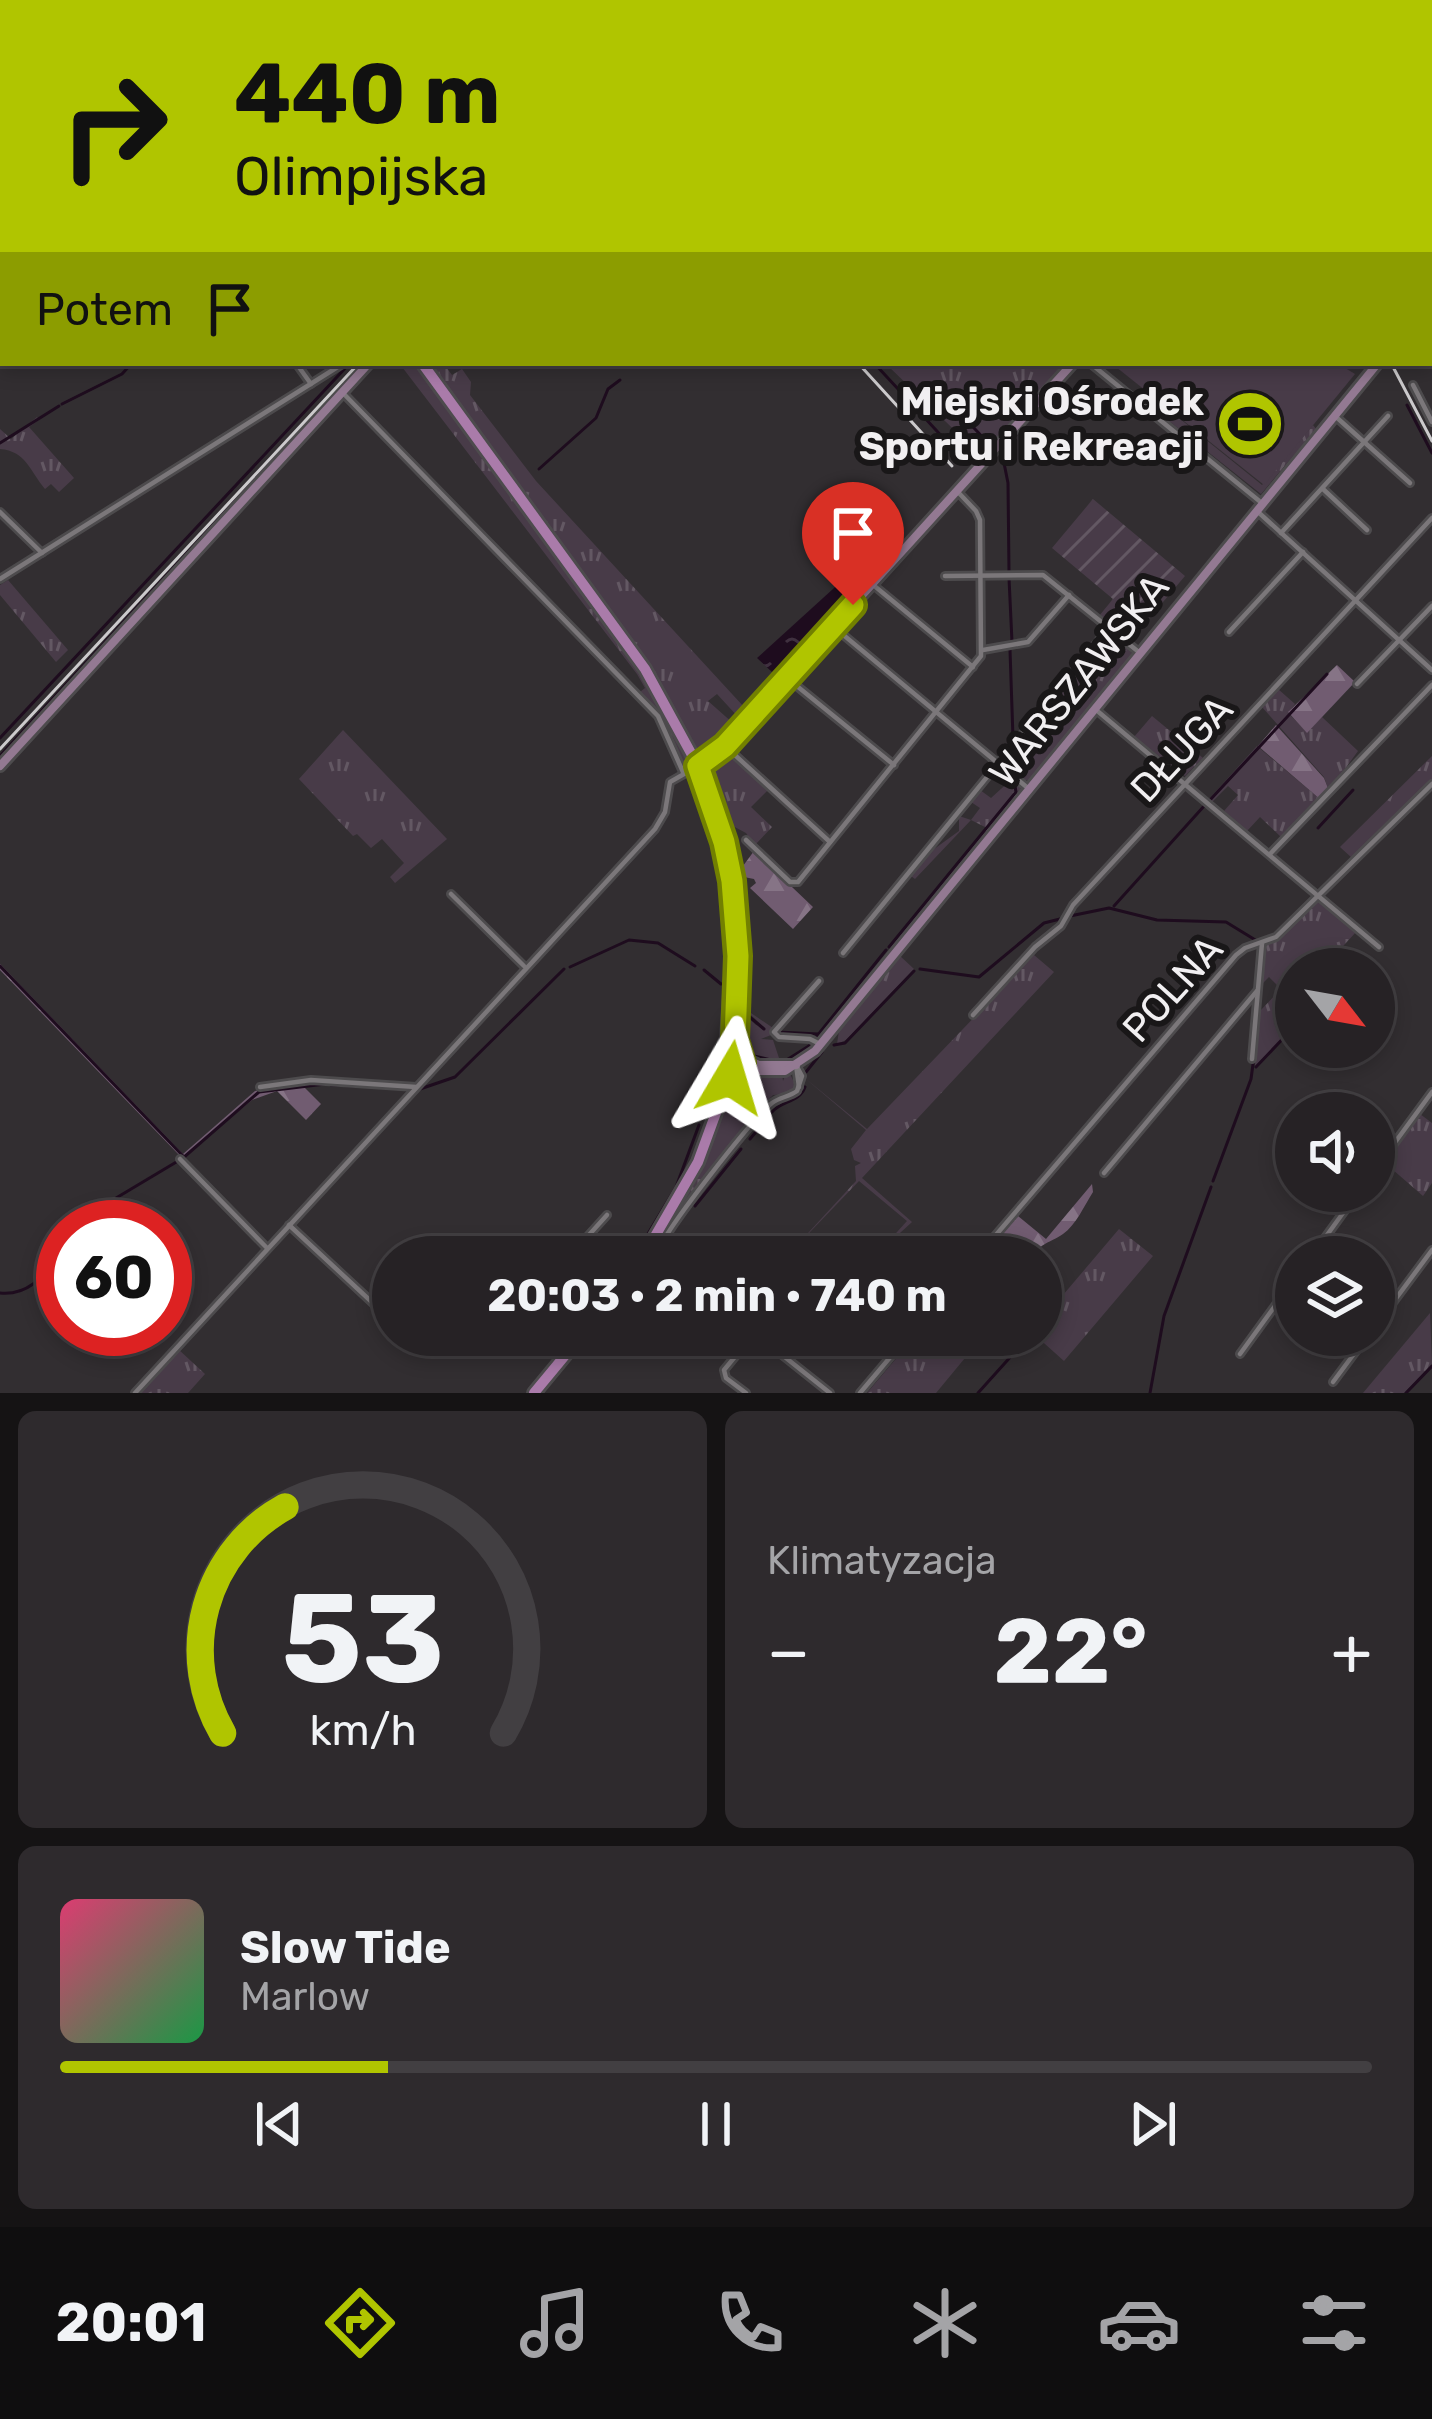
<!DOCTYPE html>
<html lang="pl">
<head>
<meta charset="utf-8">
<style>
  :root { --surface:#262225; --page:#2e2a2d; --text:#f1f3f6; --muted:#a4a4a7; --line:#423f42; --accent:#b0c500 }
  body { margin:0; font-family:Rubik,sans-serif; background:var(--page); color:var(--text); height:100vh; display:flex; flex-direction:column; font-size:45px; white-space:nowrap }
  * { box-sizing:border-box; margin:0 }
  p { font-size:39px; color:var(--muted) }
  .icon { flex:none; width:66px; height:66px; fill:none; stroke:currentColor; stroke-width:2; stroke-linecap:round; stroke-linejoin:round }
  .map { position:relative; height:1393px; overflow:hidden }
  .side { display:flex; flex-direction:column; gap:18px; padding:18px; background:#151314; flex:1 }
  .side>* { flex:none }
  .guide { position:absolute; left:0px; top:0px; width:1434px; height:366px; box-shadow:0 6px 18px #0003,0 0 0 3px var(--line); background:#b0c500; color:#111; overflow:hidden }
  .needle { width:78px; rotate:121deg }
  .fabs { position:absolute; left:1275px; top:948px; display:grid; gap:24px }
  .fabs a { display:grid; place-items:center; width:120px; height:120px; border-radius:50%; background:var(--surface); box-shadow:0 6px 18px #0003,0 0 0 3px var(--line); font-size:60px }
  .speed { position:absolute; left:36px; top:1200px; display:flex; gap:24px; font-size:60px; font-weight:700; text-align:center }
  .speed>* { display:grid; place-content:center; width:156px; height:156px; border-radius:50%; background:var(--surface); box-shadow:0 6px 18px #0003,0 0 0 3px var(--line); line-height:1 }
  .speed .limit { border:18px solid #d22; background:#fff; color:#111 }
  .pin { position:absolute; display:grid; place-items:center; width:102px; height:102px; color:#fff; margin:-123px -51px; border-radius:50% 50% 50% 0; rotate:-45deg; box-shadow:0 0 12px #0007 }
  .pin .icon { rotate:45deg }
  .me { position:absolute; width:132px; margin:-66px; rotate:7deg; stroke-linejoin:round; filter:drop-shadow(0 0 9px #0008) }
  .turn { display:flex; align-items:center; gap:42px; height:252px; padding:0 36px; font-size:54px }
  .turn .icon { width:156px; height:156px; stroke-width:2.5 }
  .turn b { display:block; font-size:84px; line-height:102px }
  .then { display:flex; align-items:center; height:114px; padding:0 36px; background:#0003; gap:24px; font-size:45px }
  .big { font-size:90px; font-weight:700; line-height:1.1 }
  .side .widget { flex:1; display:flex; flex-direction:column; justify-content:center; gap:18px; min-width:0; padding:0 42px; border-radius:18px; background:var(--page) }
  .side .dial { align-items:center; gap:0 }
  .dial svg { height:312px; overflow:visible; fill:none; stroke:var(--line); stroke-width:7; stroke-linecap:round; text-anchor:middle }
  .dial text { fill:var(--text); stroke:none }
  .song { display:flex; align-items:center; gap:36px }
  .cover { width:144px; height:144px; border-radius:18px; background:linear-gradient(135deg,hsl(340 70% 55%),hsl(140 70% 35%)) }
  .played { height:12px; border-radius:6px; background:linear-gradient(90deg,var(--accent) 25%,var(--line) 25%) }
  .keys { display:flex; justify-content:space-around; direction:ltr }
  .heat { display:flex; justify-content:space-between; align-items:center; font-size:66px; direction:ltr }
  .side .tiles { flex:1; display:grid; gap:18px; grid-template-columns:1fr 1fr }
  .widget:last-child { grid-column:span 2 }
  .trip { position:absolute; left:372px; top:1236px; width:690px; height:120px; border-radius:60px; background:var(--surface); box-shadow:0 6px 18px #0003,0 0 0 3px var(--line); font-weight:700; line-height:120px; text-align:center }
  .dock { display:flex; height:192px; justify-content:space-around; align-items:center; background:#0f0e0f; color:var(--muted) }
  .dock .icon { width:84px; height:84px }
  .dock .selected { color:var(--accent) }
  .dock b { font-size:54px; color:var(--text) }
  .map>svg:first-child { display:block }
</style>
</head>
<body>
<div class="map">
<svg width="1432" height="1393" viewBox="0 0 1432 1393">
  <defs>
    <pattern id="grass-tufts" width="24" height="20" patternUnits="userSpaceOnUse" patternTransform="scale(3)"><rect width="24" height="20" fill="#483b48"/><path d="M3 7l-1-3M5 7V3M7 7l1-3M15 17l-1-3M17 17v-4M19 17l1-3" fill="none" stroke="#635863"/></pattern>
    <pattern id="forest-firs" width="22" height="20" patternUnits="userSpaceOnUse" patternTransform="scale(3)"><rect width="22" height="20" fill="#715c71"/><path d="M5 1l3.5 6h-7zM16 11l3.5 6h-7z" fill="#867486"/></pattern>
    <pattern id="garden-furrows" width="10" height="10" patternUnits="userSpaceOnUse" patternTransform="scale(3)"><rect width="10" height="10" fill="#483b48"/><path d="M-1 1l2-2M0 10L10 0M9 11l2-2" fill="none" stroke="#635863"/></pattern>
    <pattern id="water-ripples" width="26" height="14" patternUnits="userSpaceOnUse" patternTransform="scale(3)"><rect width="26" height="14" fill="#1e0c1e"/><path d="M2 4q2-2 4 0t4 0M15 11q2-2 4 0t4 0" fill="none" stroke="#3f303f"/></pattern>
  </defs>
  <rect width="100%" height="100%" fill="#322e31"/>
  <g fill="url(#grass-tufts)">
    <polygon points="399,363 414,363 643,674 692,763 690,767 682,766 661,716 640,692 645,688 637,674"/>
    <polygon points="428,363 443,363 452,375 462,369 471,382 470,395 536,481 744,707 746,714 740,719 717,694 708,701 734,724 712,754 700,759 640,654"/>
    <polygon points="885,363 1066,363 976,462 975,450"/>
    <polygon points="1143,389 1262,485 1313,425 1316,429 1261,494 1149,405"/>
    <path d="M37,417L39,420L29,427L74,478L59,492L51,484L45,489C30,471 26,451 0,449V429L11,439Z"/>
    <polygon points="8,580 68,650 56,662 0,595 0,585"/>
    <polygon points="1123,644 1132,653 1125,665 1031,780 1023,780 1006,766 1004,760 1011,752 1014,770 1014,749 1098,646 1112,657"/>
    <polygon points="1278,689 1295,704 1288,713 1307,732 1322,717 1358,751 1342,773 1344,776 1329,791 1324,777 1262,707"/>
    <polygon points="1152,716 1203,758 1185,776 1134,737"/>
    <polygon points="343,730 447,839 395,883 390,877 404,863 382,839 371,848 357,834 353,836 299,779"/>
    <polygon points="1257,746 1321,800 1281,837 1260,817 1247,831 1224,811 1238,795 1228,786 1212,802 1209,799"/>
    <polygon points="731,756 768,790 751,807 772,827 755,845 746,833 731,825 713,772"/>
    <polygon points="1432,756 1432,780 1352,858 1340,847"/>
    <polygon points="1012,779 1015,792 988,826 1017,793 1015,779 1022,791 892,950 889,948 987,828 971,820 915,879 911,876 930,852 959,831 959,816 971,820 980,808 971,802 980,790 991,798"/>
    <path d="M728,826C741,887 751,950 748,1011L773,1028L771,1035L761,1039L773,1040L781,1064L749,1053L742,1042L746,1041L741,1039L745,1015L756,1025L764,1027L741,1006L724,827Z"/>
    <polygon points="1318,899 1356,932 1322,969 1296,969 1296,1027 1255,1066 1259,1012 1281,989 1269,977 1261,985 1264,948"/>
    <polygon points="899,955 914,969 846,1040 837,1044 839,1031"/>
    <polygon points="1034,955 1054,972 862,1178 912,1222 878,1253 907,1221 859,1181 786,1257 856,1181 855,1166 861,1163 854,1160 851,1149 866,1130 806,1079 867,1129"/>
    <path d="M743,1072L782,1074L783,1081L786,1074L791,1076L796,1086L789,1094L773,1095L762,1106C738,1147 660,1213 655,1257H648L686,1191L731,1081Z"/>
    <polygon points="1420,1114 1432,1123 1432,1183 1423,1196 1384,1162"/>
    <polygon points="1119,1229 1153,1256 1064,1361 1035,1335 1041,1335 1041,1321"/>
    <polygon points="1430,1313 1432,1364 1404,1393 1363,1393"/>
    <polygon points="916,1335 984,1335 936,1393 867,1393"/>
    <polygon points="178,1349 205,1374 188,1393 141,1393"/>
  </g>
  <g fill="url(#forest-firs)">
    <polygon points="1337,665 1355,682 1307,733 1288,712"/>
    <polygon points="1276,725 1324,778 1329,791 1321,800 1258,746"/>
    <polygon points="754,851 813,907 793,929 750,888 756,883 754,879 744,877 743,866"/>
    <polygon points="0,964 183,1154 255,1091 300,1083 321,1104 306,1120 277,1091 252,1100 182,1158 0,970"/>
    <path d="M1092,1184L1093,1192C1084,1206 1076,1225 1063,1234C1048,1244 1044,1241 1031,1257H1015L996,1241L1018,1216L1046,1239Z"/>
  </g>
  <polygon fill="url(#garden-furrows)" points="1093,499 1185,576 1130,641 1099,616 1113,599 1052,548"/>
  <polygon fill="#483b48" points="1111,363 1337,363 1355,374 1264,485"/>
  <polygon fill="url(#water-ripples)" points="856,568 863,574 773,673 757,658"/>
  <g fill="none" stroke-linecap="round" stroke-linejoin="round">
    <g stroke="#1e0c1e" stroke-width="3">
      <polyline points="146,0 148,3"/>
      <polyline points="164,0 167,3"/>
      <polyline points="1200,0 1202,3"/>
      <polyline points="688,3 688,0"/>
      <polyline points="695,3 695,0"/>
      <polyline points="874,363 960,456"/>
      <polyline points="942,394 990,445"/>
      <polyline points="62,404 122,374 132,363"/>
      <polyline points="1407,405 1432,453"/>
      <polyline points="0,443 59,406"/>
      <polyline points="1003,458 1008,483 1009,571"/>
      <polyline points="539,469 596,418 608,389 620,380"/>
      <polyline points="1009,578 1012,642"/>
      <polyline points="1010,650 1013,738"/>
      <polyline points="0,738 350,363"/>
      <polyline points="1013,752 1013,770"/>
      <polyline points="0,756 279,453"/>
      <polyline points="696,778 712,829 723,900"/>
      <polyline points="1210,800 1327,674"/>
      <polyline points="1318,828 1353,790"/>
      <polyline points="1114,906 1205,805"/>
      <polyline points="1070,916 1109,908 1157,920 1226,922 1257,941"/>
      <polyline points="889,947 1016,792 1014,780"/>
      <polyline points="0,966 184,1157"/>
      <polyline points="570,967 629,940 658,943 695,966"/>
      <polyline points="920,969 979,977 1044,923 1064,918"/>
      <polyline points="704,970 721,984"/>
      <polyline points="745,1013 764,1029"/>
      <polyline points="778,1032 818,1034"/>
      <polyline points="721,1036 726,970 724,905"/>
      <polyline points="817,1036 886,950"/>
      <polyline points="834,1045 845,1043 914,971"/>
      <polyline points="742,1046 754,1056 775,1061"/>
      <polyline points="785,1061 812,1044"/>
      <polyline points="1256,1067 1292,1029"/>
      <polyline points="710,1072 712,1079"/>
      <polyline points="806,1072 822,1052"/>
      <polyline points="331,1085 383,1087"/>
      <polyline points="420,1089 455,1077 564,969"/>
      <path d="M772,1112C782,1100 799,1103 805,1087"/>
      <polyline points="701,1119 711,1085"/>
      <polyline points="750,1139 769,1116"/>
      <polyline points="183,1158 259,1092 325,1084"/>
      <polyline points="1213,1181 1251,1079 1254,1057"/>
      <polyline points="695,1206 741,1149"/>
      <polyline points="82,1227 96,1210 178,1161"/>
      <polyline points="634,1257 676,1187 699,1125"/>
      <path d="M0,1293C31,1296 45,1273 63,1251"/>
      <polyline points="978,1393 1030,1335"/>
      <polyline points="1150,1393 1164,1316 1211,1187"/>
      <polyline points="1406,1393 1432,1366"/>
    </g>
    <g stroke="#4d4b4d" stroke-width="10">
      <g id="street">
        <polyline points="34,0 36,3"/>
        <polyline points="1026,0 1028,3"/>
        <polyline points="1195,0 1196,3"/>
        <polyline points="1313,0 1323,3"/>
        <polyline points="8,3 13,0"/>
        <polyline points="1142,3 1146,0"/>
        <polyline points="1431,6 1432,4"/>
        <polyline points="0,9 3,7"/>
        <polyline points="1431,23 1432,23"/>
        <polyline points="0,49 3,47"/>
        <polyline points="1431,78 1432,77"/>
        <polyline points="1431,181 1432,180"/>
        <polyline points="296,363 311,384"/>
        <polyline points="1090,363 1263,504"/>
        <polyline points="1413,385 1432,422"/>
        <polyline points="342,392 658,716 683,772"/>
        <polyline points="1335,416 1410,483"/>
        <polyline points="1323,489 1367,530"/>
        <polyline points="1257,511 1432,670"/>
        <polyline points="0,512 42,553"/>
        <polyline points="1281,533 1388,416"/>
        <polyline points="945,576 1043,575 1140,653"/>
        <polyline points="0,579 344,363"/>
        <polyline points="872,584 973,667"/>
        <polyline points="835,628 1029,789"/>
        <polyline points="1229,632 1303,552"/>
        <polyline points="983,650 1028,642 1069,595"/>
        <polyline points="787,678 894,765"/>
        <polyline points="1357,684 1432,606"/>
        <polyline points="1095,709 1379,947"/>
        <polyline points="725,746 830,842"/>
        <polyline points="746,840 790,882 798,882 981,656 980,520 976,511 957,491"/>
        <polyline points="1270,854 1432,685"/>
        <polyline points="451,894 524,966"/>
        <polyline points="843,953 1109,628"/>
        <polyline points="819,981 774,1032 779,1037 810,1039 820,1044"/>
        <polyline points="973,1015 1035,947 1061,926 1073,905 1432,518"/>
        <polyline points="1252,1059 1262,943"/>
        <polyline points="796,1065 799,1087"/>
        <polyline points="260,1087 311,1080 416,1087"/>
        <polyline points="180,1159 267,1248"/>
        <polyline points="1374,1171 1432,1092"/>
        <polyline points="1104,1173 1257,991"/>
        <polyline points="289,1225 375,1305"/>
        <polyline points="569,1257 607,1215"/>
        <path d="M662,1257L658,1252C663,1232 753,1118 772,1103C780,1097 789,1097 797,1091L802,1076L796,1065"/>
        <polyline points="977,1257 1236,955 1245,948 1276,937 1432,784"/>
        <polyline points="1311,1257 1359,1191"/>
        <polyline points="1374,1328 1432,1250"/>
        <polyline points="757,1335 830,1393"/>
        <polyline points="1240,1354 1296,1277"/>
        <polyline points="1333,1382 1368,1335"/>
        <polyline points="135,1393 655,829 665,812 670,782 698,766"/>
        <polyline points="746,1393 726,1378 724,1370 753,1335"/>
        <polyline points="860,1393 909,1335"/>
      </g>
    </g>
    <g stroke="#4d4b4d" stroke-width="14">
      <g id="secondary">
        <polyline points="1213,0 1214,3"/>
        <polyline points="840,3 844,0"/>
        <polyline points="1431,256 1432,257"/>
        <polyline points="1431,300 1432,299"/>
        <polyline points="0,766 369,363"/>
        <polyline points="698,766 717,755 1073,363"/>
        <polyline points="742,1057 759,1065 796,1065"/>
        <polyline points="739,1071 785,1071 815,1051 1378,363"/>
      </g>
    </g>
    <g stroke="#4d4b4d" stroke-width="16">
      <g id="primary">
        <polyline points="156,0 158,3"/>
        <polyline points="422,363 645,669 698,766 724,841 732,881 738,956 735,1040 742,1066 728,1080 698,1162 643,1257"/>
        <polyline points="716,1092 720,1077 715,1060 727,1039 731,979"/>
        <polyline points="534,1393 582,1335"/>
      </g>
    </g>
    <use href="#street" stroke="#7b777a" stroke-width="4.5"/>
    <use href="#secondary" stroke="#937992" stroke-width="8"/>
    <use href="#primary" stroke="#aa7baa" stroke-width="10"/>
    <g stroke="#cccacc" stroke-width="3">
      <polyline points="1203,0 1205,3"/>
      <polyline points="651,3 652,0"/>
      <polyline points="678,3 678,0"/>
      <polyline points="858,363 952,466"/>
      <polyline points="1391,363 1432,441"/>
      <polyline points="0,749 359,363"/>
    </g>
  </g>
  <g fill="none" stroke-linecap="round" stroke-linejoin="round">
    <g stroke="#728000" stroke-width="30">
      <polyline id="route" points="730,1078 742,1063 735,1040 738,956 732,881 724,842 698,766 725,746 853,605"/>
    </g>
    <use href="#route" stroke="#b0c500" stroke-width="21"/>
  </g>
  <defs>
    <g id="stadium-disc" transform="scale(3.45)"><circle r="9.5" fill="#b0c500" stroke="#191718"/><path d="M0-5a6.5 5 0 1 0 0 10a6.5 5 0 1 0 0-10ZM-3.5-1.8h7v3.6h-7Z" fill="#111"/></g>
  </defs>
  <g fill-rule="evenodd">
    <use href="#stadium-disc" x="1250" y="424"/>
  </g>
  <g text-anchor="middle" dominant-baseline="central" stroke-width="12" stroke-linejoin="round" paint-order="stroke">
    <g font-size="39" font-weight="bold" fill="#f1eff1" stroke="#191718" text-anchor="end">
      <text x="1204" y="402">Miejski Ośrodek<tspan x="1204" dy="45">Sportu i Rekreacji</tspan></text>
    </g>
    <g font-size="39" fill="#f1eff1" stroke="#191718">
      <text transform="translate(1079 680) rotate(-51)">WARSZAWSKA</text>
      <text transform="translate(1182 749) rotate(-47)">DŁUGA</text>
      <text transform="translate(1173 989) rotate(-48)">POLNA</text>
    </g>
  </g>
</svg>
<div class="fabs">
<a><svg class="needle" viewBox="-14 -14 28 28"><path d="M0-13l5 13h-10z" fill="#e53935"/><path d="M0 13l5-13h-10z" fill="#a4a4a7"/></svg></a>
<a><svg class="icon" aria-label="sound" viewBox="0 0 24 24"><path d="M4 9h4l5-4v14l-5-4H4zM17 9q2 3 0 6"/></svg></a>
<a><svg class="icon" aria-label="layers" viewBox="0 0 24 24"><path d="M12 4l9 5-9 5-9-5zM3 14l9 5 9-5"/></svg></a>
</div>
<div class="speed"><div class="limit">60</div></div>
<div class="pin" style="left:853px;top:605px;background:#d93025"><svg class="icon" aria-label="arrive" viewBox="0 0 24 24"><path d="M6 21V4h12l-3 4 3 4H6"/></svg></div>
<svg class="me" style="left:730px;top:1078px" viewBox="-20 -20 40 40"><path d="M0-17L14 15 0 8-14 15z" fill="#b0c500" stroke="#fff" stroke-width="4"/></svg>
<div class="trip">20:03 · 2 min · 740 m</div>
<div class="guide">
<div class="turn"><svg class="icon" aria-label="right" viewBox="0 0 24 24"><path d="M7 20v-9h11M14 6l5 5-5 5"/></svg><div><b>440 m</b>Olimpijska</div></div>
<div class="then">Potem<svg class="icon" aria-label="arrive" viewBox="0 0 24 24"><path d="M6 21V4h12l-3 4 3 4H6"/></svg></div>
</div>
</div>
<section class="side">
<div class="tiles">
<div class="widget dial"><svg viewBox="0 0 100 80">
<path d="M14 69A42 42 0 1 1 86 69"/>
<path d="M14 69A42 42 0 0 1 30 11" stroke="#b0c500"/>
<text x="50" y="56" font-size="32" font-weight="700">53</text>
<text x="50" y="72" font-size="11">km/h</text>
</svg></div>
<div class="widget"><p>Klimatyzacja</p>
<div class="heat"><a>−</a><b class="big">22°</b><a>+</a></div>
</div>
<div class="widget">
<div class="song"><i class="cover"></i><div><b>Slow Tide</b><p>Marlow</p></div></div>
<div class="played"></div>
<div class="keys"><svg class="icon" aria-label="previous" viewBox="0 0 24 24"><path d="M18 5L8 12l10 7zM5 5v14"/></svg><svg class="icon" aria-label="pause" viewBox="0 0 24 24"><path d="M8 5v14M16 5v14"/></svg><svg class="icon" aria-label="next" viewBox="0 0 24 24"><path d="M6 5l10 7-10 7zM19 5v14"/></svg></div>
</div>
</div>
</section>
<nav class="dock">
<b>20:01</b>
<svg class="icon selected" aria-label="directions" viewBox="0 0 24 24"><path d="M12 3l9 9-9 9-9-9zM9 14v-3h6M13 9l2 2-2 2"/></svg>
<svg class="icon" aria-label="music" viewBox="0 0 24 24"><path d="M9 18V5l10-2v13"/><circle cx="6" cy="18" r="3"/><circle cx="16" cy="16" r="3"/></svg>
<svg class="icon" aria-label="phone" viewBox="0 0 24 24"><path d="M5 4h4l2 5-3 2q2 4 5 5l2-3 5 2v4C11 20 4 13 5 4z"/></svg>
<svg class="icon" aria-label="climate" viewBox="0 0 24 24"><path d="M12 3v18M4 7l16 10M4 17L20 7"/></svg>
<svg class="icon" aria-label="car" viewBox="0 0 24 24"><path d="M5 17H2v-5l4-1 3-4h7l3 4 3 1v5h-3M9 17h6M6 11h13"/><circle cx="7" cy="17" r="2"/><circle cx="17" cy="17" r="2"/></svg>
<svg class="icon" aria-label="filters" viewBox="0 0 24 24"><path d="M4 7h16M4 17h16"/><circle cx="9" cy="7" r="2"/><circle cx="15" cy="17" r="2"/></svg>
</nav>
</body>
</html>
